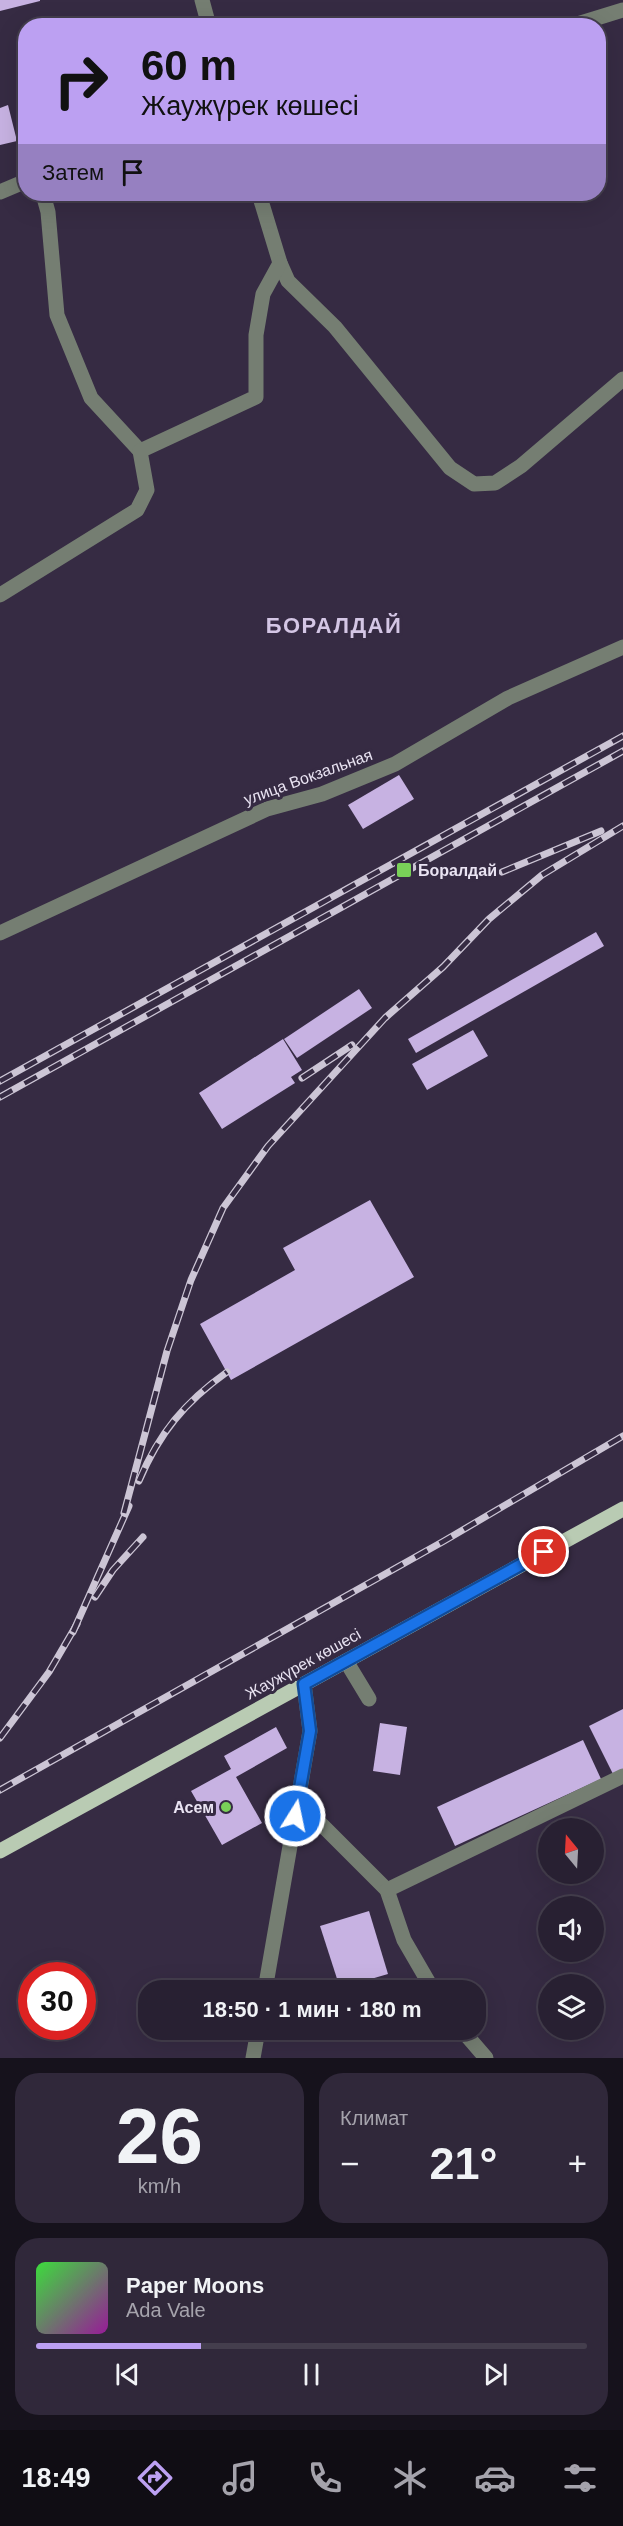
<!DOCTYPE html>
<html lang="ru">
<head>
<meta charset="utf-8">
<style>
  :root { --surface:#282032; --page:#30283a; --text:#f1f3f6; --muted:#a5a3ac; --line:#443e4d; --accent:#bca0f2 }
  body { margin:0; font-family:Helvetica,sans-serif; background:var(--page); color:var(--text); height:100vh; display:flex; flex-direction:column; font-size:22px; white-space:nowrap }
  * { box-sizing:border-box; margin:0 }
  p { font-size:20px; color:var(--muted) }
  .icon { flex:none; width:33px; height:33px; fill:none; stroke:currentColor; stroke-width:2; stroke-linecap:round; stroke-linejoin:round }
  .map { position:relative; height:2058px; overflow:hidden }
  .side { display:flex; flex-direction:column; gap:15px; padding:15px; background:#16121c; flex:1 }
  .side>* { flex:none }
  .guide { position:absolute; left:18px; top:18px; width:588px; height:183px; border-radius:24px; box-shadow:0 6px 24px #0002,0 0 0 2px var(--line); background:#bca0f2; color:#111; overflow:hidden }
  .needle { width:39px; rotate:342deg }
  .buttons { position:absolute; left:538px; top:1818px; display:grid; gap:12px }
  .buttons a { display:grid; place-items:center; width:66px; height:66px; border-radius:50%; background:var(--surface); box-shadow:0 6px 24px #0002,0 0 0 2px var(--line); font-size:30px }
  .speed { position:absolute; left:18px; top:1962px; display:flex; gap:12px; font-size:30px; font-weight:700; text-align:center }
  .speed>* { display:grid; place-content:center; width:78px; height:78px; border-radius:50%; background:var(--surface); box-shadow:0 6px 24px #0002,0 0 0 2px var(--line); line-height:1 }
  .speed .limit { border:9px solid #d22; background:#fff; color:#111 }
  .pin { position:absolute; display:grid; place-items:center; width:51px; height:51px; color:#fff; margin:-26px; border:3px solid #fff; border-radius:50%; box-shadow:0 2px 6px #0007 }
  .me { position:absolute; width:66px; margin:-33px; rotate:10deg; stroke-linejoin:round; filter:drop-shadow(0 0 4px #0008) }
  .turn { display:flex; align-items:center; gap:21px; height:126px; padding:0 24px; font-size:27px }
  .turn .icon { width:78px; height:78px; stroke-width:2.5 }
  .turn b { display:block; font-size:42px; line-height:51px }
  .then { display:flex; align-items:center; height:57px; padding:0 24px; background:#0003; gap:12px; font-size:22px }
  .big { font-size:45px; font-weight:800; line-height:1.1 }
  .side .tile { flex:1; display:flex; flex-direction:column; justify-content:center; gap:9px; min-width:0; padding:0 21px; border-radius:24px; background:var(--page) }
  .side .dial { align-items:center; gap:0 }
  .dial b { font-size:78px; line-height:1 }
  .song { display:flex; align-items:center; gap:18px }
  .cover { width:72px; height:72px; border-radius:9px; background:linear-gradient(135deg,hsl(120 70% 55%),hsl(300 70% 35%)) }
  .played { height:6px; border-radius:3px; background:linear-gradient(90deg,var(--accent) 30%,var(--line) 30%) }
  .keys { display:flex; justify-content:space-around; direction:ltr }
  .heat { display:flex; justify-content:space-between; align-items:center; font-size:33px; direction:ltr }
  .side .tiles { flex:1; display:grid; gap:15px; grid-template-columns:1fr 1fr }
  .tile:last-child { grid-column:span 2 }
  .trip { position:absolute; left:138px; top:1980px; width:348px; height:60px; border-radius:24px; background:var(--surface); box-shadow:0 6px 24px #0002,0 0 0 2px var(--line); font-weight:800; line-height:60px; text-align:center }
  .menu { display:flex; height:96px; justify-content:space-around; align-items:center; background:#100d14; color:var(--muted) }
  .menu .icon { width:42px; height:42px }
  .menu .current { color:var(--accent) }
  .menu b { font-size:27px; color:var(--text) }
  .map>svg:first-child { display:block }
</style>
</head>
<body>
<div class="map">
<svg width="623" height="2058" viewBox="0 0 623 2058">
  <rect width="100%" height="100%" fill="#362b43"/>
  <g fill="#c7b2e2">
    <polygon points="0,0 40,0 40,1 0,11"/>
    <polygon points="8,105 17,141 0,145 0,108"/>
    <polygon points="399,775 414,799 363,829 348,805"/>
    <polygon points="596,932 604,946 416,1053 408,1039"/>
    <polygon points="359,989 372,1008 297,1058 284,1039"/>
    <polygon points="473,1030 488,1056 427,1090 412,1064"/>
    <polygon points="283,1039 302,1070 291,1077 295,1083 222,1129 199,1093"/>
    <polygon points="370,1200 414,1277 231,1380 200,1324 295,1270 283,1248"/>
    <polygon points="623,1709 623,1769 613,1774 589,1726"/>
    <polygon points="380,1723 407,1727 400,1775 373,1771"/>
    <polygon points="276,1727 287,1748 236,1777 262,1823 222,1845 191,1791 231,1769 224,1756"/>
    <polygon points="583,1740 601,1779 455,1846 437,1807"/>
    <polygon points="369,1911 388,1974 340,1988 320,1926"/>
  </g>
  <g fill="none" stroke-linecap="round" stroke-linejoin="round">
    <g stroke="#757e72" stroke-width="15">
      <polyline points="202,0 209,26"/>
      <polyline points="571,26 623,10"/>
      <polyline points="0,192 26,181"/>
      <polyline points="43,194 48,212 57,315 91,398 140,451"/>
      <polyline points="259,194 280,263 288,281 335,327 450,468 474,484 495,483 521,466 623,379"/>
      <polyline points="0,595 137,510 147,490 140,451 256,397 256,335 263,294 280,263"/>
      <polyline points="0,933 267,809 322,794 395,764 508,698 623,647"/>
      <polyline points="346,1661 369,1699"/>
      <polyline points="295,1816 321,1824 387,1890 404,1940 433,1990"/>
      <polyline points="387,1890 623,1776"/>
      <polyline points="265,1990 310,1731 304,1684"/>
      <polyline points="462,2030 486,2058"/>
      <polyline points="253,2058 258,2030"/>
    </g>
    <polyline stroke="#b9cbb3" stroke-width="15" points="0,1851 623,1509"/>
    <g stroke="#ccc5d5" stroke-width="7">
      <g id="rail">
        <polyline points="502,872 601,831"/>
        <polyline points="302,1078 352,1045"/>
        <polyline points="0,1081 623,736"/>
        <polyline points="0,1097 623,751"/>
        <path d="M139,1481C159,1433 185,1402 227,1372"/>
        <polyline points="124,1513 167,1351 191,1280 223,1208 268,1146 385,1018 443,967 489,919 542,875 623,826"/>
        <polyline points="95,1597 113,1570 143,1537"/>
        <polyline points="73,1632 129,1506"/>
        <polyline points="0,1738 49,1672 77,1624"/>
        <polyline points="0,1790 444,1541 623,1436"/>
      </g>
    </g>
    <use href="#rail" stroke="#362b43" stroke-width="4.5" stroke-dasharray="14" stroke-linecap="butt"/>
  </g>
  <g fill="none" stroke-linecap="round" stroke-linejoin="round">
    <g stroke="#114b97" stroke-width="15">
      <polyline id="route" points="295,1816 310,1731 304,1684 544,1552"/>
    </g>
    <use href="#route" stroke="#1a73e8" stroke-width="10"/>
  </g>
  <g fill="#79d158" stroke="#362b43" stroke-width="2">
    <rect x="396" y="862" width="16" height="16" rx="3"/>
    <circle cx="226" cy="1807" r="6"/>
  </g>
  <g text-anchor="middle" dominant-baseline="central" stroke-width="6" stroke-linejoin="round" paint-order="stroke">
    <g font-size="16" fill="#eae4f3" stroke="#362b43">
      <text transform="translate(308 777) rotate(-20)">улица Вокзальная</text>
      <text transform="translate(303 1664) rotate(-29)">Жаужүрек көшесі</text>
    </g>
    <g font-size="16" font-weight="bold" fill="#eae4f3" stroke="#362b43" text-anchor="start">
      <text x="418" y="870">Боралдай</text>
      <text x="214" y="1807" text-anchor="end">Асем</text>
    </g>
    <g font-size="22" font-weight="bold" letter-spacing="1.5" fill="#d4c6e5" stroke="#362b43">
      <text x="334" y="625">БОРАЛДАЙ</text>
    </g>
  </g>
</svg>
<div class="buttons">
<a><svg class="needle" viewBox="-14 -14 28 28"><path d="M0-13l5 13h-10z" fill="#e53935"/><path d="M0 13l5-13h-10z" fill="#a5a3ac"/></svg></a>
<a><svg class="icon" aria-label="sound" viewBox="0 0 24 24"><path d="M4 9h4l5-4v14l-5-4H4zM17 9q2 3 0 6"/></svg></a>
<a><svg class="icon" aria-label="layers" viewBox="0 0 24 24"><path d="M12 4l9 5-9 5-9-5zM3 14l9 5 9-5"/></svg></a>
</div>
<div class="speed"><div class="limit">30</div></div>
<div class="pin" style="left:544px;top:1552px;background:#d93025"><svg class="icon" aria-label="arrive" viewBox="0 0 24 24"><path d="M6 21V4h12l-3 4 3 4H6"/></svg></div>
<svg class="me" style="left:295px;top:1816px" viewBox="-20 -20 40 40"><circle r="17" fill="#1a73e8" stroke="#fff" stroke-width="3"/><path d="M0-11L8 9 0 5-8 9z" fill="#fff"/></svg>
<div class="trip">18:50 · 1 мин · 180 m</div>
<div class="guide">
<div class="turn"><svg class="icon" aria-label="right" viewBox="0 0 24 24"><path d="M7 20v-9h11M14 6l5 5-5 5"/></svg><div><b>60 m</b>Жаужүрек көшесі</div></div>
<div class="then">Затем<svg class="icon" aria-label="arrive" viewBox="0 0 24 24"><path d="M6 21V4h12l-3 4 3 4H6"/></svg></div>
</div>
</div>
<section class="side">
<div class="tiles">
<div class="tile dial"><b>26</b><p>km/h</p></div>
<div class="tile"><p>Климат</p>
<div class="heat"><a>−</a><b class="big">21°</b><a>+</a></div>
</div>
<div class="tile">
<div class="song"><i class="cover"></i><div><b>Paper Moons</b><p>Ada Vale</p></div></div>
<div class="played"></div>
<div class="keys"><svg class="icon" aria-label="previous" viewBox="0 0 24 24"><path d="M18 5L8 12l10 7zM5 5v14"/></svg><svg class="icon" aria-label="pause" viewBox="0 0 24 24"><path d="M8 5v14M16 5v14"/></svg><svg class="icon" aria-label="next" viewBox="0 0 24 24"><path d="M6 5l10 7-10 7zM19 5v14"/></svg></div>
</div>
</div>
</section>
<nav class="menu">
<b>18:49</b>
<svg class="icon current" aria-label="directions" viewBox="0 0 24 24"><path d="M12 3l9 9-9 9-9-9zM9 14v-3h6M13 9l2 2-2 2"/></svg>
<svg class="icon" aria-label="music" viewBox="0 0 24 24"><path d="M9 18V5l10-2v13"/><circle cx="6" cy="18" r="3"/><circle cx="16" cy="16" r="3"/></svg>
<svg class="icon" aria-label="phone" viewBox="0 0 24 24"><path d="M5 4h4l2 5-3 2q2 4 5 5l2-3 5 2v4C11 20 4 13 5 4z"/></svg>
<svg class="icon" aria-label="climate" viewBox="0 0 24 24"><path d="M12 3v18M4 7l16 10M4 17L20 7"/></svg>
<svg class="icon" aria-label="car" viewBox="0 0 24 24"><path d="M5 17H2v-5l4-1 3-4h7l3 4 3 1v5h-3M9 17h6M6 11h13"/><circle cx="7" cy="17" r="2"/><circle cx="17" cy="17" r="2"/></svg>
<svg class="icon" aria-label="filters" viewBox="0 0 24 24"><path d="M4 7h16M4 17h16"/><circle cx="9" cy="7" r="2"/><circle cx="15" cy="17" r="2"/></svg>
</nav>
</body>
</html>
